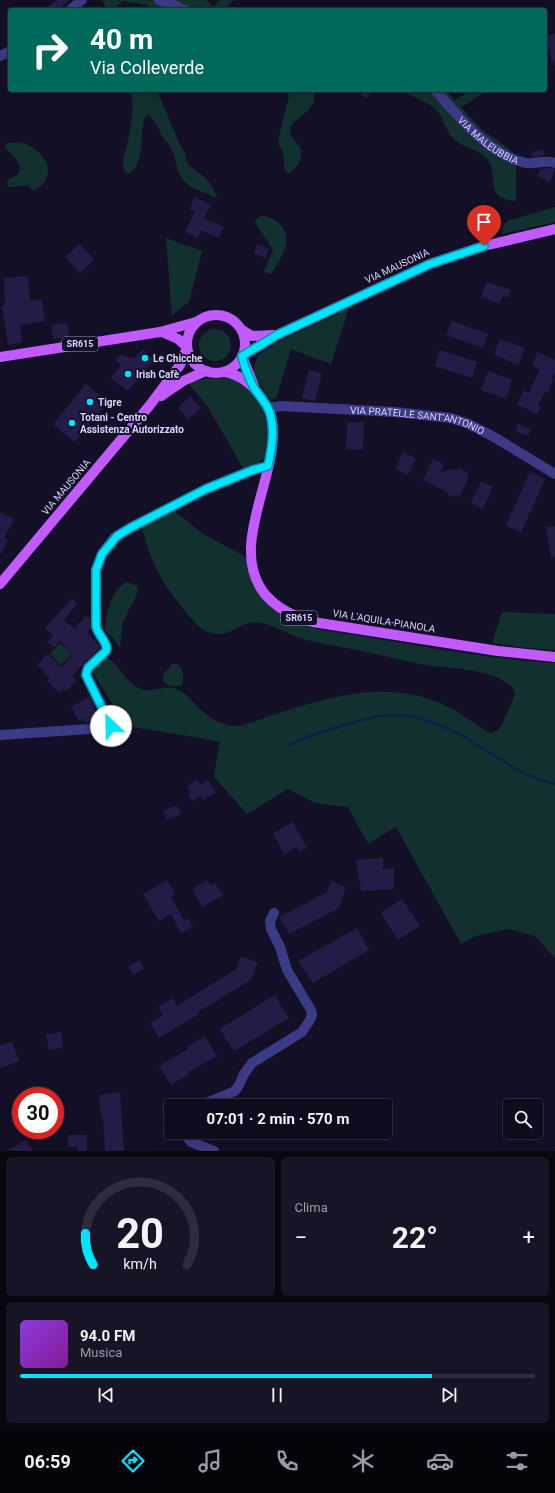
<!DOCTYPE html>
<html lang="it">
<head>
<meta charset="utf-8">
<style>
  :root { --surface:#0e0b1c; --page:#171425; --text:#f1f3f6; --muted:#9b9ba3; --line:#2e2b3b; --accent:#00e5ff }
  body { margin:0; font-family:Roboto,sans-serif; background:var(--page); color:var(--text); height:100vh; display:flex; flex-direction:column; font-size:15px; white-space:nowrap }
  * { box-sizing:border-box; margin:0 }
  p { font-size:13px; color:var(--muted) }
  .icon { flex:none; width:22px; height:22px; fill:none; stroke:currentColor; stroke-width:2; stroke-linecap:round; stroke-linejoin:round }
  .map { position:relative; height:1151px; overflow:hidden }
  .side { display:flex; flex-direction:column; gap:6px; padding:6px; background:#08060f; flex:1 }
  .side>* { flex:none }
  .guide { position:absolute; left:8px; top:8px; width:539px; height:84px; border-radius:4px; box-shadow:0 4px 16px #0002,0 0 0 1px var(--line); background:#00695c; color:#fff; overflow:hidden }
  .fabs { position:absolute; left:503px; top:1099px; display:grid; gap:8px }
  .fabs a { display:grid; place-items:center; width:40px; height:40px; border-radius:4px; background:var(--surface); box-shadow:0 4px 16px #0002,0 0 0 1px var(--line); font-size:20px }
  .speed { position:absolute; left:12px; top:1087px; display:flex; gap:8px; font-size:20px; font-weight:700; text-align:center }
  .speed>* { display:grid; place-content:center; width:52px; height:52px; border-radius:50%; background:var(--surface); box-shadow:0 4px 16px #0002,0 0 0 1px var(--line); line-height:1 }
  .speed .limit { border:6px solid #d22; background:#fff; color:#111 }
  .pin { position:absolute; display:grid; place-items:center; width:34px; height:34px; color:#fff; margin:-41px -17px; border-radius:50% 50% 50% 0; rotate:-45deg; box-shadow:0 0 4px #0007 }
  .pin .icon { rotate:45deg }
  .me { position:absolute; width:44px; margin:-22px; rotate:336deg; stroke-linejoin:round; filter:drop-shadow(0 0 3px #0008) }
  .turn { display:flex; align-items:center; gap:14px; height:84px; padding:0 16px; font-size:18px }
  .turn .icon { width:52px; height:52px; stroke-width:2.5 }
  .turn b { display:block; font-size:28px; line-height:34px }
  .big { font-size:30px; font-weight:700; line-height:1.1 }
  .side .widget { flex:1; display:flex; flex-direction:column; justify-content:center; gap:6px; min-width:0; padding:0 14px; border-radius:6px; background:var(--page) }
  .side .dial { align-items:center; gap:0 }
  .dial svg { height:104px; overflow:visible; fill:none; stroke:var(--line); stroke-width:7; stroke-linecap:round; text-anchor:middle }
  .dial text { fill:var(--text); stroke:none }
  .song { display:flex; align-items:center; gap:12px }
  .cover { width:48px; height:48px; border-radius:6px; background:linear-gradient(135deg,hsl(270 70% 55%),hsl(290 70% 35%)) }
  .played { height:4px; border-radius:2px; background:linear-gradient(90deg,var(--accent) 80%,var(--line) 80%) }
  .keys { display:flex; justify-content:space-around; direction:ltr }
  .heat { display:flex; justify-content:space-between; align-items:center; font-size:22px; direction:ltr }
  .side .tiles { flex:1; display:grid; gap:6px; grid-template-columns:1fr 1fr }
  .widget:last-child { grid-column:span 2 }
  .trip { position:absolute; left:164px; top:1099px; width:228px; height:40px; border-radius:4px; background:var(--surface); box-shadow:0 4px 16px #0002,0 0 0 1px var(--line); font-weight:700; line-height:40px; text-align:center }
  .tabs { display:flex; height:64px; justify-content:space-around; align-items:center; background:#06040b; color:var(--muted) }
  .tabs .icon { width:28px; height:28px }
  .tabs .current { color:var(--accent) }
  .tabs b { font-size:18px; color:var(--text) }
  .map>svg:first-child { display:block }
</style>
</head>
<body>
<div class="map">
<svg width="555" height="1151" viewBox="0 0 555 1151">
  <rect width="100%" height="100%" fill="#130f26"/>
  <g fill="#12302f">
    <polygon points="103,0 206,0 214,7 219,0 234,0 223,10 154,10 147,5 135,3 124,1 112,9 107,8 103,3"/>
    <path d="M130,90H157L180,145C186,152 185,158 189,165C193,169 198,172 202,175C210,181 214,189 217,198C207,192 195,192 187,184C176,174 177,160 171,148C170,144 166,142 164,139C158,130 158,124 149,115L144,119C140,136 145,161 130,173L125,172C120,160 126,153 128,141C131,126 135,105 130,90Z"/>
    <path d="M286,90H314C314,94 315,99 314,102C310,113 291,120 290,130C290,139 297,141 300,148C304,158 297,169 289,173L285,171C282,159 288,157 278,145L279,136L289,96Z"/>
    <path d="M405,90H446L455,100L472,90H489L461,107L481,129L507,147L513,153L516,169V201C483,199 499,176 488,160C480,149 466,149 456,141C448,135 446,127 442,118C435,104 420,100 407,94Z"/>
    <path d="M19,142C44,148 62,175 34,191L27,185L15,187H8L6,182C9,178 13,178 17,175C27,166 10,154 5,147L7,143Z"/>
    <polygon points="555,207 555,222 502,234 503,227 507,221"/>
    <path d="M261,216C268,216 270,218 276,221C297,235 282,258 271,274L264,272L273,250L254,221Z"/>
    <polygon points="166,238 202,251 189,302 172,315"/>
    <polygon points="349,308 331,364 291,349 276,398 271,400 256,379 254,375 254,365 259,355 267,348 282,340"/>
    <circle cx="215" cy="345" r="16"/>
    <path d="M228,378C237,379 246,386 252,392C269,414 269,431 265,457L259,463L244,470L208,407L188,383L204,379Z"/>
    <path d="M172,509L202,533L246,557C249,582 261,603 283,616C308,631 341,632 368,637C430,648 492,659 555,663V958L535,936L508,929L476,936L461,944L396,827L368,844L348,807L315,803L288,789L247,814L214,777L219,744L221,743L206,739L126,726L92,671L107,657C118,666 126,680 137,687C150,696 166,682 179,690C186,693 190,699 195,704C208,718 225,729 244,725C304,705 372,677 435,701C444,705 454,710 462,715C472,721 480,729 491,733L498,730L502,724L515,695C512,670 450,668 431,666C408,662 385,656 363,651C343,647 323,644 303,639C290,635 273,625 261,623C239,618 230,644 204,630C196,625 191,618 185,611C160,581 151,562 141,525Z"/>
    <path d="M127,582L137,586L138,592L123,622L120,648L113,638L105,631C105,616 112,588 127,582Z"/>
    <polygon points="502,612 555,614 555,650 527,648 492,643"/>
    <polygon points="60,643 72,654 61,665 50,654"/>
    <path d="M172,664H178C184,671 184,676 182,685C174,687 168,687 163,681V675Z"/>
  </g>
  <g fill="none" stroke-linecap="round" stroke-linejoin="round">
    <path stroke="#0a1f44" stroke-width="2.5" d="M288,746C304,737 321,732 338,727C352,723 366,718 380,716C410,711 440,723 466,738C495,755 522,777 555,784"/>
  </g>
  <g fill="#241b47">
    <polygon points="57,0 70,0 57,10 44,10"/>
    <polygon points="555,33 555,66 554,66 545,41 545,36"/>
    <polygon points="358,90 376,90 365,99"/>
    <polygon points="543,149 545,155 533,157 531,153"/>
    <polygon points="546,168 555,169 550,182 537,176 541,169"/>
    <polygon points="195,197 211,205 204,218 224,227 219,238 201,230 198,238 185,232 195,212 189,209"/>
    <polygon points="80,244 94,259 80,273 65,257"/>
    <polygon points="257,244 269,249 265,258 254,253"/>
    <polygon points="28,276 30,301 42,299 45,321 20,325 22,342 8,345 2,306 5,305 4,278"/>
    <polygon points="487,282 511,290 508,298 503,296 499,304 481,297"/>
    <polygon points="452,321 488,334 483,348 446,335"/>
    <polygon points="67,323 69,336 53,339 51,325"/>
    <polygon points="500,339 525,348 518,365 494,355"/>
    <polygon points="143,349 154,360 128,391 111,378 121,365 115,360 120,355 134,358"/>
    <polygon points="440,350 477,362 472,378 435,366"/>
    <polygon points="537,352 555,360 555,371 552,378 553,380 548,393 545,392 538,406 541,407 537,414 517,404 524,390 529,393 540,369 532,365"/>
    <polygon points="309,370 322,373 315,401 302,398"/>
    <polygon points="488,371 512,380 506,399 481,390"/>
    <polygon points="86,384 108,402 75,442 53,424"/>
    <polygon points="190,396 201,408 188,419 178,408"/>
    <polygon points="347,422 364,422 363,450 346,449"/>
    <polygon points="518,424 531,429 528,436 515,431"/>
    <polygon points="403,452 416,458 408,475 395,469"/>
    <polygon points="433,459 444,464 440,472 460,468 468,474 468,479 460,496 458,495 457,497 454,495 453,497 447,494 448,493 445,491 423,480"/>
    <polygon points="530,472 545,479 521,533 506,525"/>
    <polygon points="481,481 493,486 483,509 471,503"/>
    <polygon points="0,512 14,519 4,538 8,540 0,555"/>
    <polygon points="555,526 555,557 551,557 546,527"/>
    <polygon points="72,599 77,604 64,620 74,629 86,616 90,619 90,629 87,633 98,644 100,648 84,663 72,677 76,680 66,691 63,689 59,693 47,681 50,678 37,665 47,654 62,667 73,654 60,641 54,648 47,642 53,635 45,628"/>
    <polygon points="89,697 99,717 91,722 86,723 83,718 79,721 71,707"/>
    <polygon points="198,779 200,784 208,780 216,793 203,800 201,796 192,801 188,794 191,792 187,786"/>
    <polygon points="177,805 181,814 167,820 163,811"/>
    <polygon points="293,822 307,848 300,852 297,847 284,854 273,833"/>
    <polygon points="383,858 383,869 394,868 394,889 361,891 356,860"/>
    <polygon points="167,880 175,894 171,897 184,920 188,918 193,927 181,933 171,914 159,921 143,894"/>
    <polygon points="207,880 210,885 215,882 223,895 202,907 192,889"/>
    <polygon points="331,881 346,888 339,908 289,934 279,917 327,892"/>
    <polygon points="402,899 420,926 398,940 381,913"/>
    <polygon points="357,928 369,950 313,983 298,961"/>
    <polygon points="241,956 258,963 251,980 198,1012 199,1014 159,1038 150,1023 163,1015 158,1007 172,998 177,1006 236,969"/>
    <polygon points="140,960 144,969 133,975 129,966"/>
    <polygon points="275,995 289,1018 234,1051 219,1029"/>
    <polygon points="61,1032 63,1048 49,1050 46,1035"/>
    <polygon points="205,1036 217,1056 188,1072 189,1074 171,1085 159,1066 188,1049 187,1047"/>
    <polygon points="12,1042 19,1061 0,1068 0,1046"/>
    <polygon points="120,1092 124,1151 105,1151 103,1117 101,1117 99,1095"/>
    <polygon points="68,1135 87,1135 87,1151 78,1151 78,1147 68,1147"/>
    <polygon points="26,1140 33,1151 7,1151"/>
  </g>
  <g fill="none" stroke-linecap="round" stroke-linejoin="round">
    <g stroke="#3d3a85" stroke-width="10">
      <polyline points="159,0 169,3 185,10"/>
      <polyline points="70,10 82,0"/>
      <polyline points="0,56 10,51"/>
      <path id="s1" d="M435,90C458,116 487,152 522,162C533,166 543,159 555,163"/>
      <path id="s2" d="M268,408L281,406L395,412L451,418L469,424L494,437L555,474"/>
      <path d="M0,735L90,729L111,726L86,675L88,668L106,651C109,642 98,637 96,626V570L102,554L114,538L130,528L206,489L253,470L268,466"/>
      <polyline points="199,1106 235,1091 239,1085 244,1074 252,1063 302,1032 310,1020 312,1015 311,1010 287,970 280,947 271,929 270,921 274,913"/>
      <polyline points="183,1132 191,1142 214,1151"/>
    </g>
    <g stroke="#c25bff" stroke-width="10">
      <circle cx="216" cy="344" r="29"/>
      <polyline points="242,330 252,336 273,335"/>
      <polyline points="162,332 178,339 187,347"/>
      <polyline points="242,356 277,335 430,264 484,246 555,229"/>
      <polyline points="242,356 254,386"/>
      <polyline points="0,357 160,332 196,322"/>
      <path d="M225,372C241,375 252,384 261,397C265,403 269,409 271,416C284,470 226,543 264,593C277,609 294,617 313,622L498,651L555,657"/>
      <polyline points="161,396 183,381 206,371"/>
      <polyline points="0,584 150,405 180,365 187,348"/>
    </g>
  </g>
  <g fill="none" stroke-linecap="round" stroke-linejoin="round">
    <g stroke="#0095a6" stroke-width="10">
      <path id="route" d="M111,726L86,675L88,668L106,651C109,643 98,636 96,626V570L102,554L117,536L130,528L206,489L253,470L268,466C272,448 276,426 268,408C264,401 259,395 254,388C249,378 244,366 242,356L277,335L430,264L484,246"/>
    </g>
    <use href="#route" stroke="#00e5ff" stroke-width="7"/>
  </g>
  <g fill="#00e5ff" stroke="#130f26" stroke-width="1.5">
    <circle cx="145" cy="358" r="4"/>
    <circle cx="128" cy="374" r="4"/>
    <circle cx="90" cy="402" r="4"/>
    <circle cx="72" cy="423" r="4"/>
  </g>
  <g text-anchor="middle" dominant-baseline="central" stroke-width="4" stroke-linejoin="round" paint-order="stroke">
    <g fill="#130f26" stroke="#9e99be" stroke-width="1">
      <rect x="62" y="337" width="36" height="14" rx="3"/>
      <rect x="281" y="611" width="36" height="14" rx="3"/>
    </g>
    <g font-size="9" font-weight="bold" fill="#d9d4ff">
      <text x="80" y="344">SR615</text>
      <text x="299" y="618">SR615</text>
    </g>
    <g font-size="10" fill="#d9d4ff" stroke="#130f26">
      <text stroke="none"><textPath href="#s1" startOffset="74">VIA MALEUBBIA</textPath></text>
      <text transform="translate(397 266) rotate(-25)">VIA MAUSONIA</text>
      <text stroke="none"><textPath href="#s2" startOffset="151">VIA PRATELLE SANT'ANTONIO</textPath></text>
      <text transform="translate(66 487) rotate(-50)">VIA MAUSONIA</text>
      <text transform="translate(384 621) rotate(9)">VIA L'AQUILA-PIANOLA</text>
    </g>
    <g font-size="10" font-weight="bold" fill="#d9d4ff" stroke="#130f26" text-anchor="start">
      <text x="153" y="358">Le Chicche</text>
      <text x="136" y="374">Irish Cafè</text>
      <text x="98" y="402">Tigre</text>
      <text x="80" y="417">Totani - Centro<tspan x="80" dy="12">Assistenza Autorizzato</tspan></text>
    </g>
  </g>
</svg>
<div class="fabs">
<a><svg class="icon" aria-label="search" viewBox="0 0 24 24"><circle cx="10" cy="10" r="6"/><path d="M15 15l6 6"/></svg></a>
</div>
<div class="speed"><div class="limit">30</div></div>
<div class="pin" style="left:484px;top:246px;background:#d93025"><svg class="icon" aria-label="arrive" viewBox="0 0 24 24"><path d="M6 21V4h12l-3 4 3 4H6"/></svg></div>
<svg class="me" style="left:111px;top:726px" viewBox="-20 -20 40 40"><circle r="19" fill="#fff"/><path d="M0-13L10 11 0 6-10 11z" fill="#00e5ff"/></svg>
<div class="trip">07:01 · 2 min · 570 m</div>
<div class="guide">
<div class="turn"><svg class="icon" aria-label="right" viewBox="0 0 24 24"><path d="M7 20v-9h11M14 6l5 5-5 5"/></svg><div><b>40 m</b>Via Colleverde</div></div>
</div>
</div>
<section class="side">
<div class="tiles">
<div class="widget dial"><svg viewBox="0 0 100 80">
<path d="M14 69A42 42 0 1 1 86 69"/>
<path d="M14 69A42 42 0 0 1 8 45" stroke="#00e5ff"/>
<text x="50" y="56" font-size="32" font-weight="700">20</text>
<text x="50" y="72" font-size="11">km/h</text>
</svg></div>
<div class="widget"><p>Clima</p>
<div class="heat"><a>−</a><b class="big">22°</b><a>+</a></div>
</div>
<div class="widget">
<div class="song"><i class="cover"></i><div><b>94.0 FM</b><p>Musica</p></div></div>
<div class="played"></div>
<div class="keys"><svg class="icon" aria-label="previous" viewBox="0 0 24 24"><path d="M18 5L8 12l10 7zM5 5v14"/></svg><svg class="icon" aria-label="pause" viewBox="0 0 24 24"><path d="M8 5v14M16 5v14"/></svg><svg class="icon" aria-label="next" viewBox="0 0 24 24"><path d="M6 5l10 7-10 7zM19 5v14"/></svg></div>
</div>
</div>
</section>
<nav class="tabs">
<b>06:59</b>
<svg class="icon current" aria-label="directions" viewBox="0 0 24 24"><path d="M12 3l9 9-9 9-9-9zM9 14v-3h6M13 9l2 2-2 2"/></svg>
<svg class="icon" aria-label="music" viewBox="0 0 24 24"><path d="M9 18V5l10-2v13"/><circle cx="6" cy="18" r="3"/><circle cx="16" cy="16" r="3"/></svg>
<svg class="icon" aria-label="phone" viewBox="0 0 24 24"><path d="M5 4h4l2 5-3 2q2 4 5 5l2-3 5 2v4C11 20 4 13 5 4z"/></svg>
<svg class="icon" aria-label="climate" viewBox="0 0 24 24"><path d="M12 3v18M4 7l16 10M4 17L20 7"/></svg>
<svg class="icon" aria-label="car" viewBox="0 0 24 24"><path d="M5 17H2v-5l4-1 3-4h7l3 4 3 1v5h-3M9 17h6M6 11h13"/><circle cx="7" cy="17" r="2"/><circle cx="17" cy="17" r="2"/></svg>
<svg class="icon" aria-label="filters" viewBox="0 0 24 24"><path d="M4 7h16M4 17h16"/><circle cx="9" cy="7" r="2"/><circle cx="15" cy="17" r="2"/></svg>
</nav>
</body>
</html>
